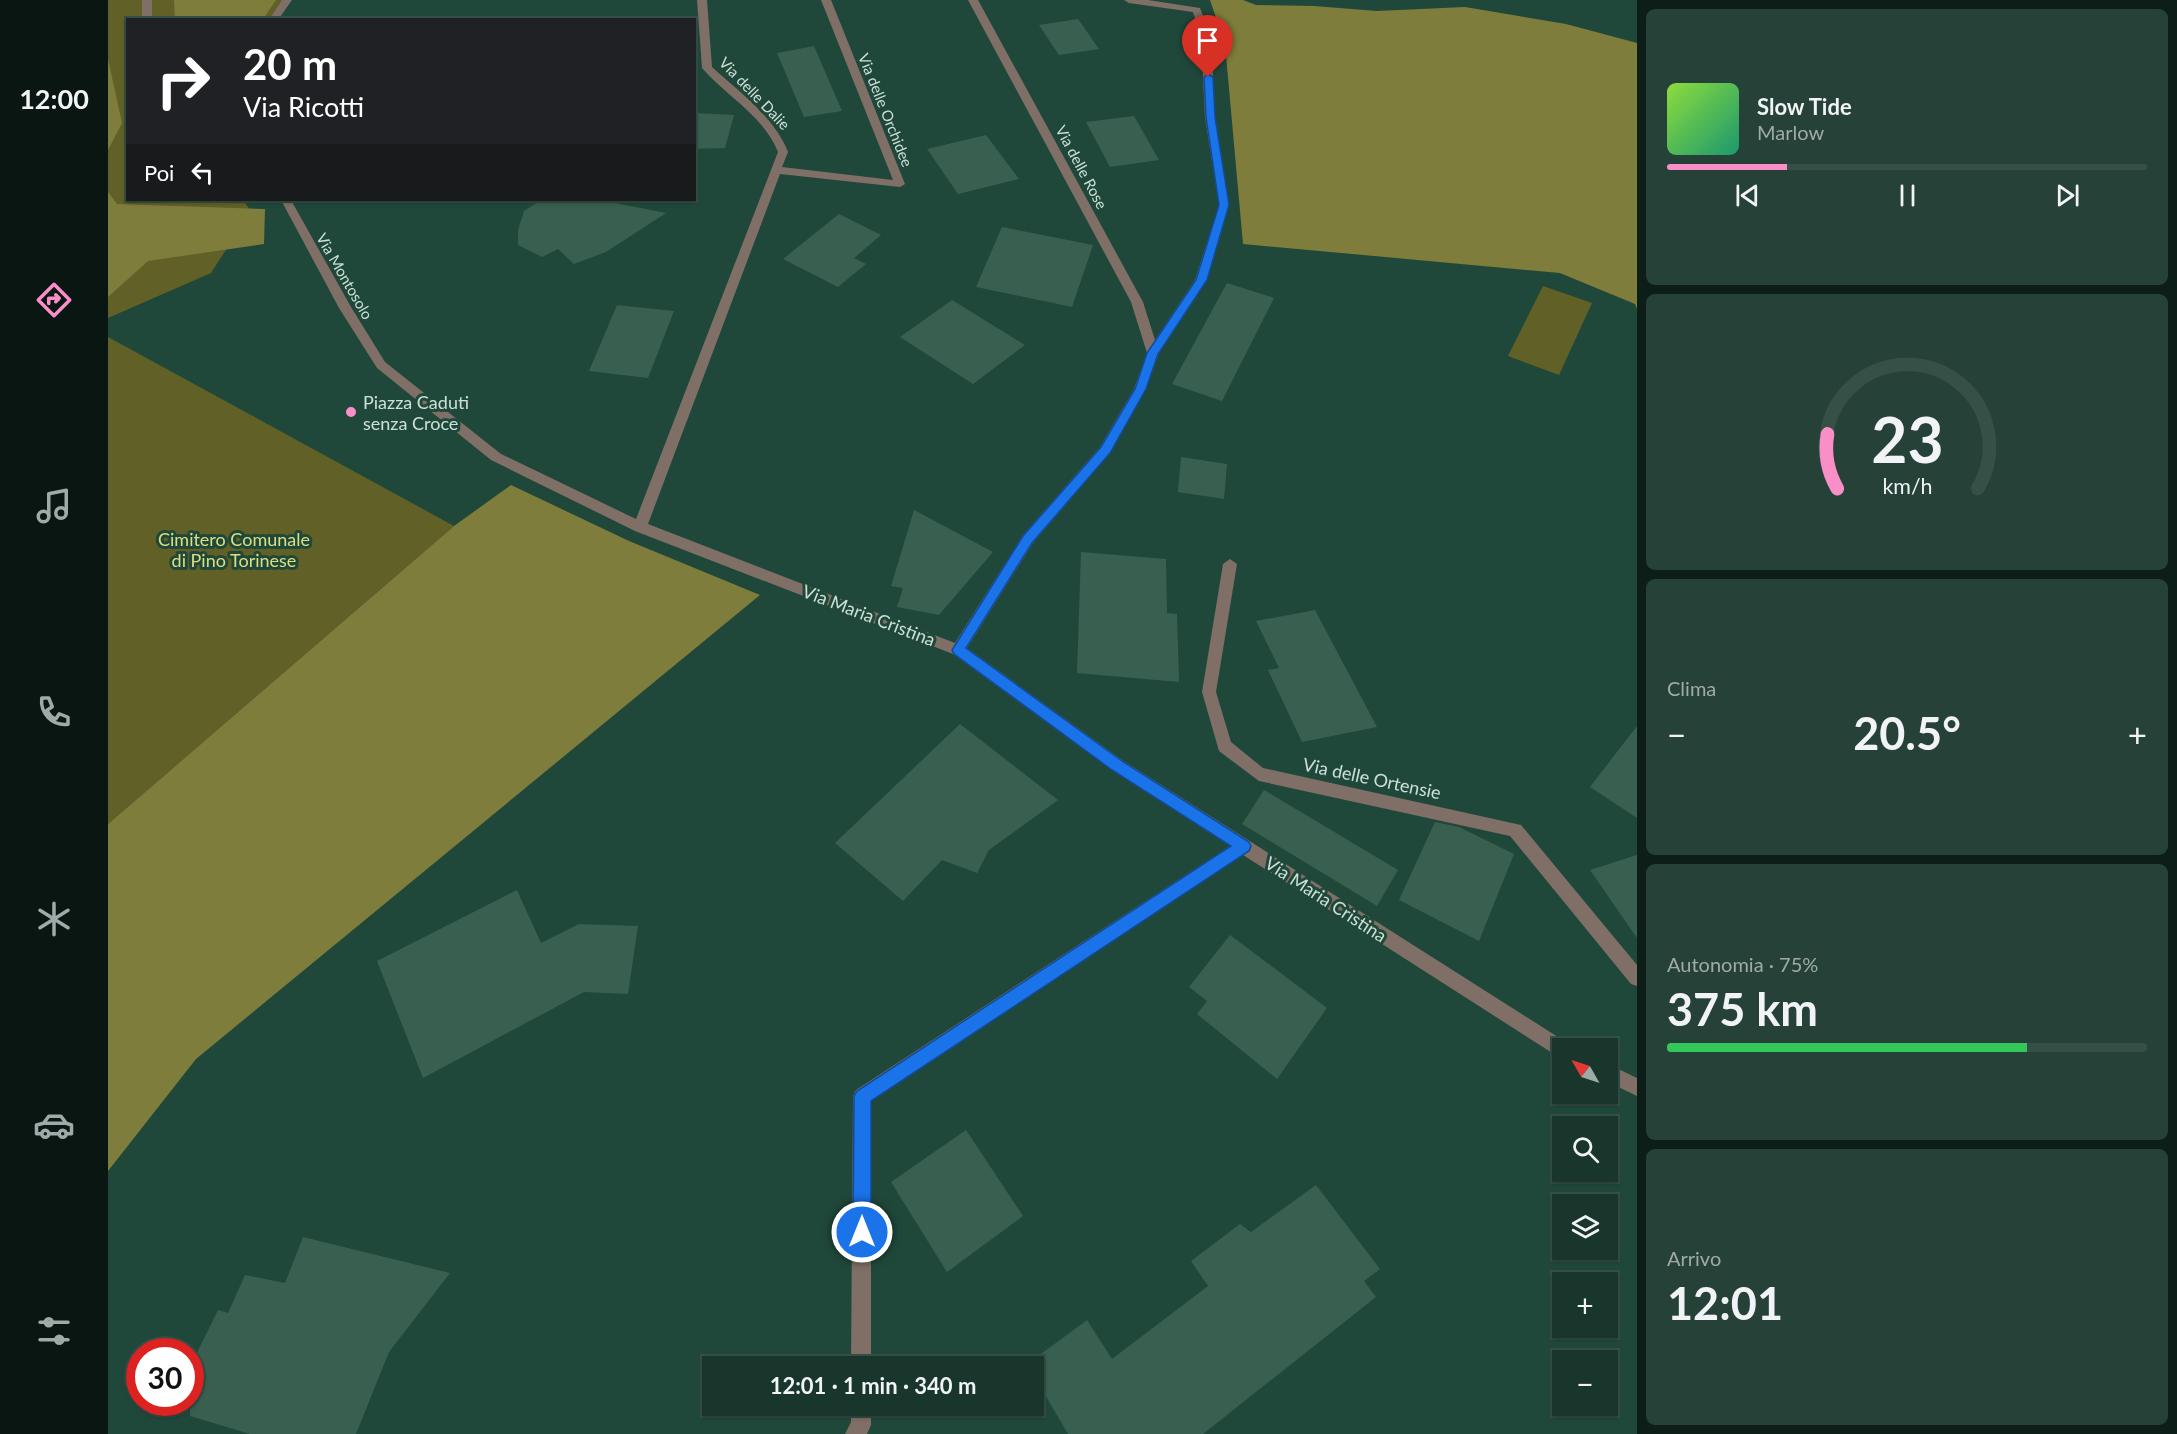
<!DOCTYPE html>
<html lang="it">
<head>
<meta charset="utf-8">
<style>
  :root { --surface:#18362c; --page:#254138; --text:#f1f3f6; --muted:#9faba9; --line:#365048; --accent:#fa8fc7 }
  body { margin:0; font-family:Lato,sans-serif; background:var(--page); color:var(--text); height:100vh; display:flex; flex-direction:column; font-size:22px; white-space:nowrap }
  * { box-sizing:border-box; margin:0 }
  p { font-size:20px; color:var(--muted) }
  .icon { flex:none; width:33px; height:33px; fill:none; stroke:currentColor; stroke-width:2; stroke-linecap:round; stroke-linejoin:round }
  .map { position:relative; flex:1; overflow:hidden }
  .panel { display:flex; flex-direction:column; gap:9px; padding:9px; background:#0d1e18; width:540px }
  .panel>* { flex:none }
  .top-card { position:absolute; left:18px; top:18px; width:570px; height:183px; border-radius:0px; box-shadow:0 2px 4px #0004,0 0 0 2px var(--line); background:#202124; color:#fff; overflow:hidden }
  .needle { width:39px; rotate:309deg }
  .buttons { position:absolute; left:1444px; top:1038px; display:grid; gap:12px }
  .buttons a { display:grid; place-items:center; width:66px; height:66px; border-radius:0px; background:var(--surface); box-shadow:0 2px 4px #0004,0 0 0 2px var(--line); font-size:30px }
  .speed { position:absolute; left:18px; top:1338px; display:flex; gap:12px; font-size:30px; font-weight:700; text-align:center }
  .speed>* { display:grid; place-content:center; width:78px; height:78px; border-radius:50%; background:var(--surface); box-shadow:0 2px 4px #0004,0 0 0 2px var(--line); line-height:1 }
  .speed .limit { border:9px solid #d22; background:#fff; color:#111 }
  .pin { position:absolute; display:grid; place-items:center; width:51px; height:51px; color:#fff; margin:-62px -26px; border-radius:50% 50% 50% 0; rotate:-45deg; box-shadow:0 0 6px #0007 }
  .pin .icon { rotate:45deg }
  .me { position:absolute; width:66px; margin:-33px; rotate:0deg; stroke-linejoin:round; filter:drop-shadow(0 0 4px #0008) }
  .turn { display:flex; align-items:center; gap:21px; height:126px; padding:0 18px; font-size:27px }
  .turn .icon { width:78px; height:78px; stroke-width:2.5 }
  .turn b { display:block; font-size:42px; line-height:51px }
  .then { display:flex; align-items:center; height:57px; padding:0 18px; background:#0003; gap:12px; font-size:22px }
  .big { font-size:45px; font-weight:700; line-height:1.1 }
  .panel .tile { flex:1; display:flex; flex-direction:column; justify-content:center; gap:9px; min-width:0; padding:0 21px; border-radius:9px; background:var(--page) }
  .panel .dial { align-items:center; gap:0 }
  .dial svg { height:156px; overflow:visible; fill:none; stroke:var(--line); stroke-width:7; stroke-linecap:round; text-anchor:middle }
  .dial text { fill:var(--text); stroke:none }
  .song { display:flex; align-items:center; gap:18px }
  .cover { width:72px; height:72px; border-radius:9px; background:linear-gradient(135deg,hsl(90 70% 55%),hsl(160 70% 35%)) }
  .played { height:6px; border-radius:3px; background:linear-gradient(90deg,var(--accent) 25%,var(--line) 25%) }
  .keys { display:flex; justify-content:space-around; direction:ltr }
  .heat { display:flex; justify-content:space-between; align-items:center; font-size:33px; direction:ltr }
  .charge { height:9px; border-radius:4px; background:linear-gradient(90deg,#34c759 75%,var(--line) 0) }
  .trip { position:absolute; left:594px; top:1356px; width:342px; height:60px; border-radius:0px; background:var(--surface); box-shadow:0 2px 4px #0004,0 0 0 2px var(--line); font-weight:700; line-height:60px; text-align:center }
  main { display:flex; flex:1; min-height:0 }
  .tab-bar { display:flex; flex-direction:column; width:108px; justify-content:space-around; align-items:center; background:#0a1612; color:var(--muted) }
  .tab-bar .icon { width:42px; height:42px }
  .tab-bar .current { color:var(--accent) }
  .tab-bar b { font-size:27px; color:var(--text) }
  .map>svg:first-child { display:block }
</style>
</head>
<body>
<main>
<nav class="tab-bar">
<b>12:00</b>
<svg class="icon current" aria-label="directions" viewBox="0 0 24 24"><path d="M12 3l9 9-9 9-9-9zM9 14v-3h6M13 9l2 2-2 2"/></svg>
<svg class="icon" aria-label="music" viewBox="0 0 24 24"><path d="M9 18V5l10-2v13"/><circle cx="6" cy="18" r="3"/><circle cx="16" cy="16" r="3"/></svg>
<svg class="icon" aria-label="phone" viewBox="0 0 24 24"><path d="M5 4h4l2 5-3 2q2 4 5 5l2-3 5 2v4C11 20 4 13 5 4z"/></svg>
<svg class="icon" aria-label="climate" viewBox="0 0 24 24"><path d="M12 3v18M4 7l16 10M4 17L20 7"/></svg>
<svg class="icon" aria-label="car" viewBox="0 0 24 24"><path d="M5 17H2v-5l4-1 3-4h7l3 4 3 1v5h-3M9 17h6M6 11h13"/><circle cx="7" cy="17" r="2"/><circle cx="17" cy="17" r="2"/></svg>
<svg class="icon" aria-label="filters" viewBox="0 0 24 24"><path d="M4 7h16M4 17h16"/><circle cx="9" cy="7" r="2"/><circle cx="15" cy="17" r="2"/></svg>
</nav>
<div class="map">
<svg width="1529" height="1434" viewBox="0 0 1529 1434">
  <rect width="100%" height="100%" fill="#20483a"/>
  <g fill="#616026">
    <polygon points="0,0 179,0 165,19 20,20 20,200 135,200 143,211 103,273 0,318"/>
    <polygon points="1435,286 1484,303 1451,375 1400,356"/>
    <polygon points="0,337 346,526 0,824"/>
  </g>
  <g fill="#7e7d3c">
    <polygon points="66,0 168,0 155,19 67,20"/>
    <polygon points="1102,0 1135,0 1148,5 1206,6 1269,11 1357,7 1458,24 1529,43 1529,309 1527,304 1452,273 1135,244 1117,44"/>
    <polygon points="0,59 14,123 0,150"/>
    <polygon points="0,192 9,204 157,209 156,244 40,261 0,297"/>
    <polygon points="403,485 521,541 652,595 88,1059 0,1171 0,824 346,526"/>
  </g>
  <g fill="#385f50">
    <polygon points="970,19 991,49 951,55 931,25"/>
    <polygon points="706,46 734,111 696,117 669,53"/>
    <polygon points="586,113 626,115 617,148 586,149"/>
    <polygon points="1026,116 1051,160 1002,167 978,122"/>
    <polygon points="878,135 911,179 850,194 819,149"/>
    <polygon points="433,200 492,200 558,213 498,252 466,264 450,249 434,257 410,245 410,230 416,211"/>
    <polygon points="731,214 773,235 746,258 758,264 730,287 675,259"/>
    <polygon points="894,227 985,245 964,307 868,287"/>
    <polygon points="1119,283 1166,298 1114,401 1064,384"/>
    <polygon points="844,300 917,345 865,384 792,337"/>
    <polygon points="509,305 566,311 540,378 481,371"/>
    <polygon points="1073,457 1119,464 1116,499 1070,492"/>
    <polygon points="806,510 885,552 831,615 789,607 795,588 783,586"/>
    <polygon points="973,552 1058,559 1059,613 1069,614 1071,682 969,673"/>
    <polygon points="1207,610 1269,727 1194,742 1160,670 1171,668 1148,621"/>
    <polygon points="852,724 950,800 881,850 869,873 834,860 795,901 727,843"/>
    <polygon points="1529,726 1529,818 1482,787"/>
    <polygon points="1156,790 1290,870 1269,906 1134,824"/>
    <polygon points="1327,822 1351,827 1406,854 1371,941 1291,900"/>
    <polygon points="1529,855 1529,938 1482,870"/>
    <polygon points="409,890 433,943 471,924 530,926 520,994 476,992 315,1078 269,961"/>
    <polygon points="1122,935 1219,1008 1169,1079 1089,1014 1099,1001 1081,987"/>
    <polygon points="858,1130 915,1216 839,1272 783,1182"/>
    <polygon points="1208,1185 1272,1269 1256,1281 1268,1297 1095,1434 960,1434 926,1376 926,1366 918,1365 979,1320 1004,1359 1100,1286 1083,1261 1132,1224 1143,1232"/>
    <polygon points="195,1237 342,1273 281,1352 248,1434 142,1434 82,1416 82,1367 110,1310 120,1313 137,1275 177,1283"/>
  </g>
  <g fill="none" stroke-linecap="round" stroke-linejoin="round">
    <g fill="#7f6f67" fill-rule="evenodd">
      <rect x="34" y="0" width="10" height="20"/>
      <polygon points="174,0 184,0 170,20 161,20"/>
      <path d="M589,0H599L604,67C631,92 666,116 680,152L674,167L785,180L713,0H723L797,184L792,187L672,174L540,524L847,643L915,535L992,447L1026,389L1039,353L1023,302L860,0H870L1035,302L1047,340L1087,280L1111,205L1097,117L1093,37L1085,12L1021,3L1016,0H1040L1092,8L1103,37L1107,117L1121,205L1099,280L1051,353L1038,389L1002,453L925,543L859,648L1014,760L1461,1044L1463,1048H1455V1059L1449,1056L1135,855L763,1101V1366H743L745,1096L748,1090L1122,846L1004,770L845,654L527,531L383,460L269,368L231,308L173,200H183L243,307L277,362L393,454L528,519L670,152C655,115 619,97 594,68Z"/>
      <polygon points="1122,559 1129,564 1108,692 1123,742 1155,768 1413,825 1529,965 1529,986 1523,984 1402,836 1151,781 1111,751 1094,692 1115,564"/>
      <polygon points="1500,1064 1529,1078 1529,1096 1500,1082"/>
      <polygon points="743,1406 763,1406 763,1425 759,1434 737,1434 743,1422"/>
    </g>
  </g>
  <polygon fill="#1a73e8" stroke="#114b97" stroke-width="1.5" points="1100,74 1105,77 1107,117 1121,205 1099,280 1050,354 1038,389 1002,453 924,543 858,648 1014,761 1141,842 1143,846 1141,851 763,1101 763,1232 760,1238 754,1240 748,1238 745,1232 746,1096 749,1091 1123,846 1004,770 846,654 844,650 915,536 993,447 1027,389 1039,353 1088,280 1111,205 1098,117 1096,77"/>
  <circle fill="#fa8fc7" stroke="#20483a" stroke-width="2" cx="243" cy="412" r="6"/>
  <g text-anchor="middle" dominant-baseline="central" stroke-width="6" stroke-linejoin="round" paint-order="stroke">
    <g font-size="15" fill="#cbe0d7" stroke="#20483a">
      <text transform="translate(647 93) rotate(46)">Via delle Dalie</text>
      <text transform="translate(778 110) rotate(68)">Via delle Orchidee</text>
      <text transform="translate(974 167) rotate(62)">Via delle Rose</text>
      <text transform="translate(237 276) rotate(60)">Via Montosolo</text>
    </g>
    <g font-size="18" fill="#cbe0d7" stroke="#20483a" text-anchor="start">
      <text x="255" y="402">Piazza Caduti<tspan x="255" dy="21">senza Croce</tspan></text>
    </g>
    <g font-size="18" fill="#dede7f" stroke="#20483a">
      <text x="126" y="539">Cimitero Comunale<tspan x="126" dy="21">di Pino Torinese</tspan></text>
    </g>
    <g font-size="18" fill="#cbe0d7" stroke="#20483a">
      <text transform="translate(761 615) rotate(21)">Via Maria Cristina</text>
      <text transform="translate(1264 778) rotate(12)">Via delle Ortensie</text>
      <text transform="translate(1218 899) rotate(33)">Via Maria Cristina</text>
    </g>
  </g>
</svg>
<div class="buttons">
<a><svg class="needle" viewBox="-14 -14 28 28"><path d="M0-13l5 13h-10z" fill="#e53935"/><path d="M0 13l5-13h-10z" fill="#9faba9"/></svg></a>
<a><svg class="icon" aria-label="search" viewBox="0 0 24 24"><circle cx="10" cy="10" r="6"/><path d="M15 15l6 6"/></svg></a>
<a><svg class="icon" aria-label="layers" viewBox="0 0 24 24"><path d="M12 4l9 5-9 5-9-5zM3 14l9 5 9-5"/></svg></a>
<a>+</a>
<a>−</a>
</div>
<div class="speed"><div class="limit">30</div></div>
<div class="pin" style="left:1100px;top:77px;background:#d93025"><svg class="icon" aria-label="arrive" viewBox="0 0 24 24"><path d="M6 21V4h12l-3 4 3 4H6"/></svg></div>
<svg class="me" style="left:754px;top:1232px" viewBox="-20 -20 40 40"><circle r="17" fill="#1a73e8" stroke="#fff" stroke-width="3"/><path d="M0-11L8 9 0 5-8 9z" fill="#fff"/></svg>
<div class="trip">12:01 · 1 min · 340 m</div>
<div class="top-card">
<div class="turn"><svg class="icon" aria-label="right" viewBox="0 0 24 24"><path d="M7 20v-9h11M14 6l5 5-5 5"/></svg><div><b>20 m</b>Via Ricotti</div></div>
<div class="then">Poi<svg class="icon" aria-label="left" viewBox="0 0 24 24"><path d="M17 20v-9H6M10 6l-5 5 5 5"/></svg></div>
</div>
</div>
<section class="panel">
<div class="tile">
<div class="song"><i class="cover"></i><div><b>Slow Tide</b><p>Marlow</p></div></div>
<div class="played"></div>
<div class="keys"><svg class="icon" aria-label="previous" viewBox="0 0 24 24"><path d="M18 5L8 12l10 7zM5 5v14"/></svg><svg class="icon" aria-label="pause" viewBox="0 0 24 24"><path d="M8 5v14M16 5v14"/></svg><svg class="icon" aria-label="next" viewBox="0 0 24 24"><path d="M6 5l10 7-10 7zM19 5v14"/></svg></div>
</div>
<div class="tile dial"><svg viewBox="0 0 100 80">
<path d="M14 69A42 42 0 1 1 86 69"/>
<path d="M14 69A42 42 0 0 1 9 41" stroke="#fa8fc7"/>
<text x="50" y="56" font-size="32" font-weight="700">23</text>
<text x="50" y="72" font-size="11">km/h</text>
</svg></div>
<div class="tile"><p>Clima</p>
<div class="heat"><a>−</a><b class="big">20.5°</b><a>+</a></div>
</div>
<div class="tile"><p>Autonomia · 75%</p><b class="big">375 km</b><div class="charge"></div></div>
<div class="tile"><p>Arrivo</p><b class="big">12:01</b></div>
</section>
</main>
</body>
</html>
